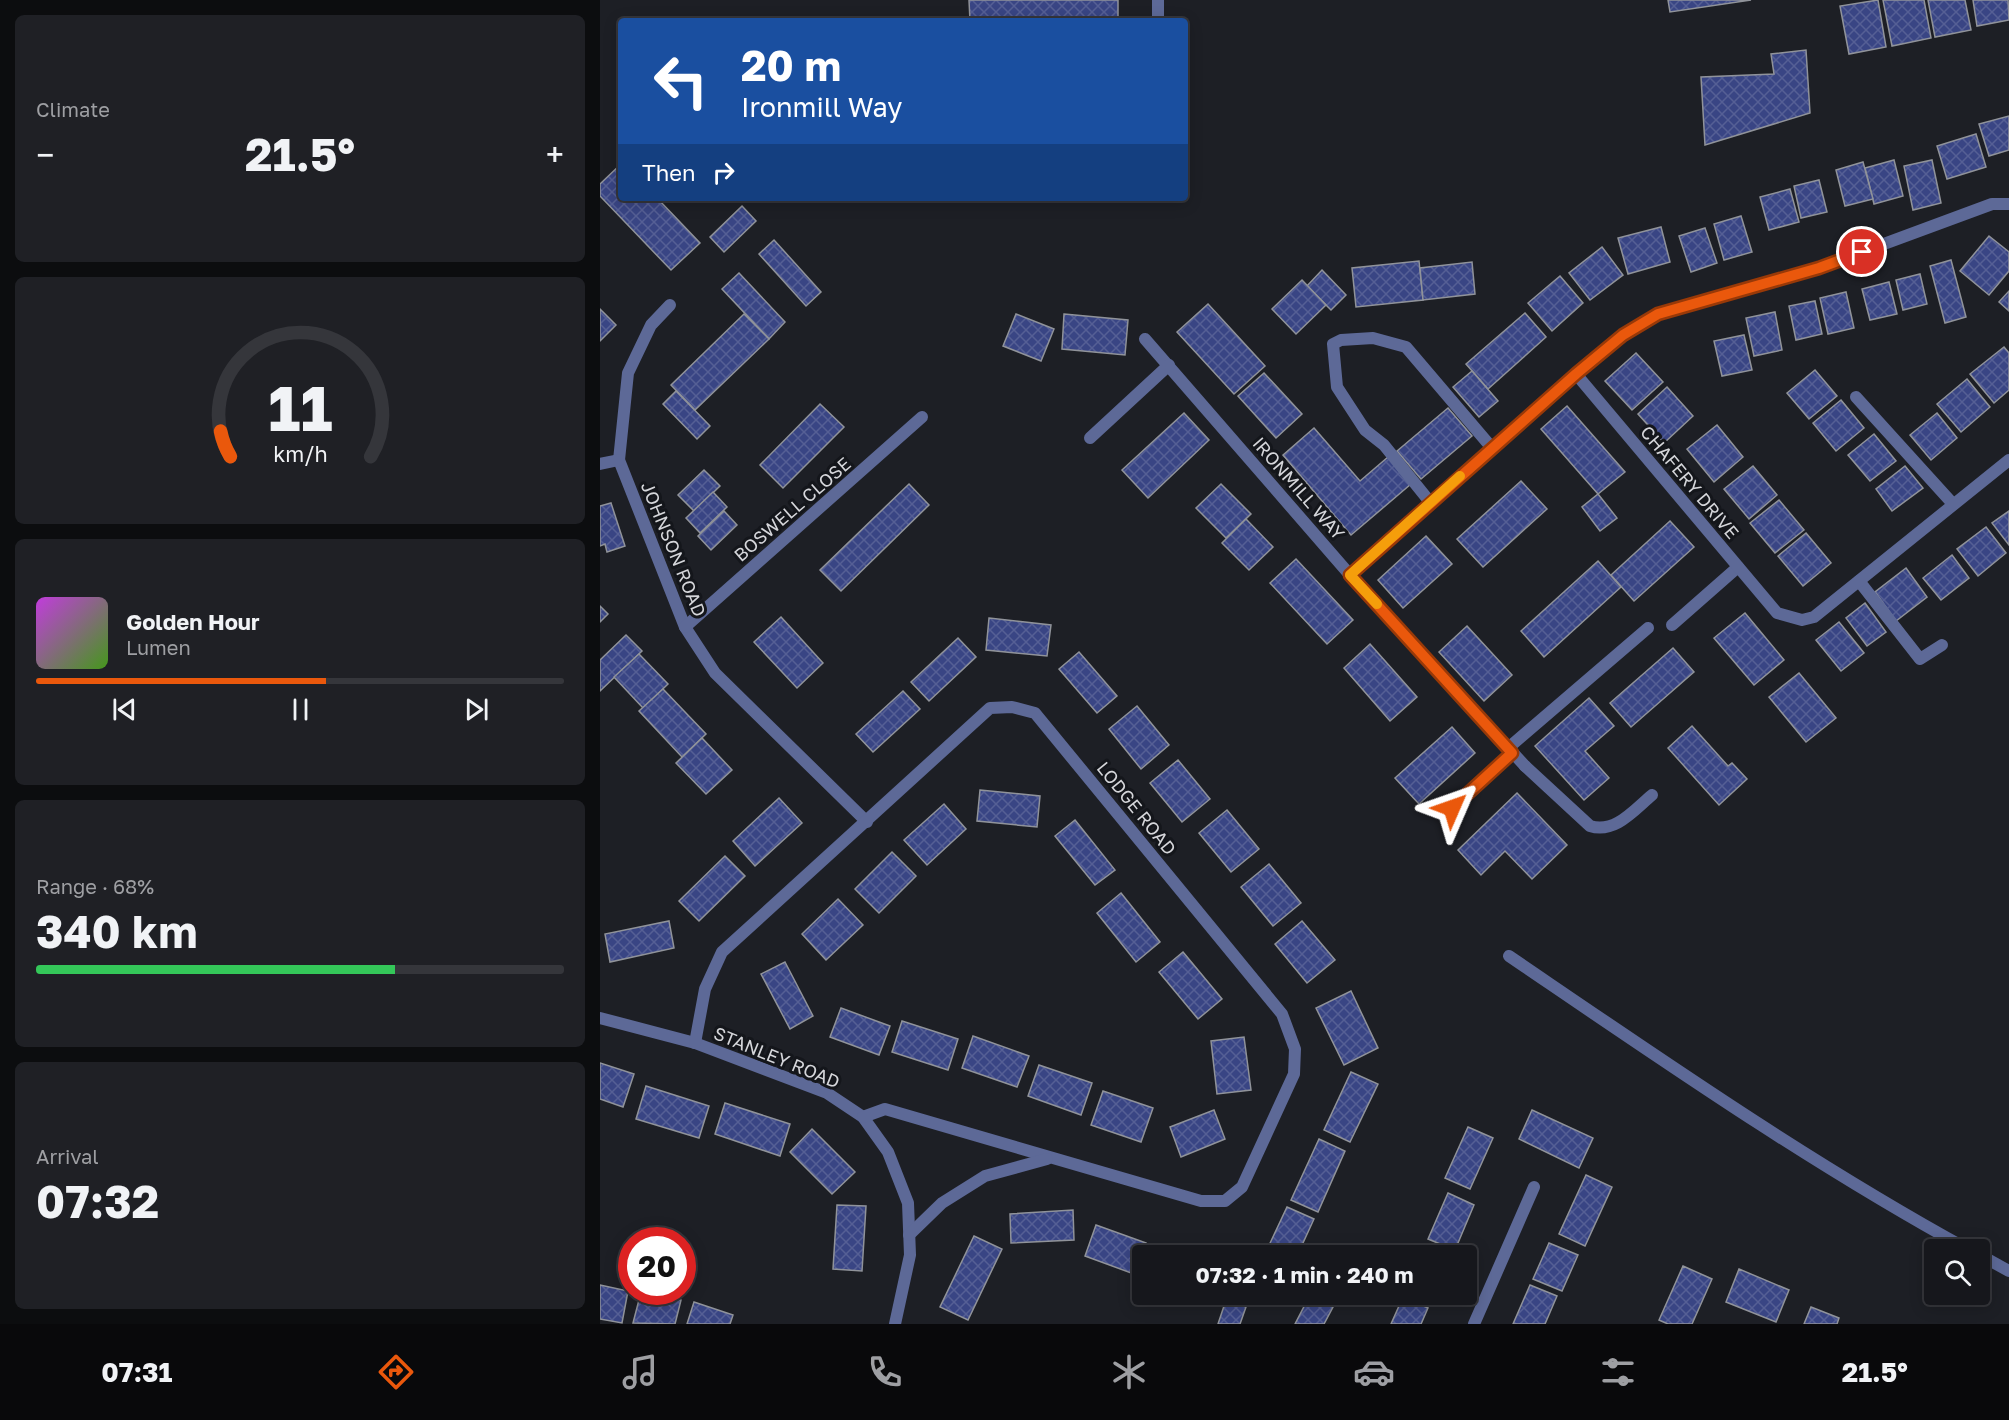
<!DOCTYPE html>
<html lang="en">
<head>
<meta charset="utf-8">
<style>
  :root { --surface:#16171c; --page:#1f2025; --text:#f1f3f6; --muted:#9e9fa3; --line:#35363b; --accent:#ea580c }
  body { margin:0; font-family:"Golos Text",sans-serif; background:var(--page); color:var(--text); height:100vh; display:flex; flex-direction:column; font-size:22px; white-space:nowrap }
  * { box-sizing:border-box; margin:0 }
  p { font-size:20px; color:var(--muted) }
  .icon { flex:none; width:33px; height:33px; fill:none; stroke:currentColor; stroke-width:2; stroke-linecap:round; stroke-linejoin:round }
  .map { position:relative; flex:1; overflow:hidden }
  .sheet { display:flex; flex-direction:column; gap:15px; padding:15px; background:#0c0d0f; width:600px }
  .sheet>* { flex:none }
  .top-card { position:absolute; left:18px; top:18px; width:570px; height:183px; border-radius:6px; box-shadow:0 3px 15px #0003,0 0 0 2px var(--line); background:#1a4fa0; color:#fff; overflow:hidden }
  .buttons { position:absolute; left:1324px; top:1239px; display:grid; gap:12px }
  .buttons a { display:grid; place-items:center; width:66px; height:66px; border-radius:6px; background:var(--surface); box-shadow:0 3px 15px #0003,0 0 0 2px var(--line); font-size:30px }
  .speed { position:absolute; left:18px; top:1227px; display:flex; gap:12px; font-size:30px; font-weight:700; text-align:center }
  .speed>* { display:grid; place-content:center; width:78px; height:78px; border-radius:50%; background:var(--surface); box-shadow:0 3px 15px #0003,0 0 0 2px var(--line); line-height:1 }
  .speed .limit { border:9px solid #d22; background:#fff; color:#111 }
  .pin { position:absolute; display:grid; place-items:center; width:51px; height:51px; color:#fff; margin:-26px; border:3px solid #fff; border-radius:50%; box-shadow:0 2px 6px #0007 }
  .me { position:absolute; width:66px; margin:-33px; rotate:47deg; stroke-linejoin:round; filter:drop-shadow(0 0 4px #0008) }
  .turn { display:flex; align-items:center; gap:21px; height:126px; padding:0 24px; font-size:27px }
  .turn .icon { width:78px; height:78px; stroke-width:2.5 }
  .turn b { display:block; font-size:42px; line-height:51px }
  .then { display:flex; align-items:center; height:57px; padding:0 24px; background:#0003; gap:12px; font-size:22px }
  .big { font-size:45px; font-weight:700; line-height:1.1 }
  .sheet .tile { flex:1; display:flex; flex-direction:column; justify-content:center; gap:9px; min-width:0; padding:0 21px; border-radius:9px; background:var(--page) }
  .sheet .dial { align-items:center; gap:0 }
  .dial svg { height:156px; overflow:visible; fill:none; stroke:var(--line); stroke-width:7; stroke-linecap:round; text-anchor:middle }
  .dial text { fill:var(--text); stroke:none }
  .song { display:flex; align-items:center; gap:18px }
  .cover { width:72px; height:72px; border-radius:9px; background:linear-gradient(135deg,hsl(290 70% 55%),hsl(100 70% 35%)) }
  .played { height:6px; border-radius:3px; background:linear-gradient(90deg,var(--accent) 55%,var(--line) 55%) }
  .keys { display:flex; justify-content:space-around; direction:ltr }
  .heat { display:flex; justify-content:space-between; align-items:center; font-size:33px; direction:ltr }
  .charge { height:9px; border-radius:4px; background:linear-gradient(90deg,#34c759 68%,var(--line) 0) }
  .trip { position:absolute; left:532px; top:1245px; width:345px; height:60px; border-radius:6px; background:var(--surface); box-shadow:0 3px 15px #0003,0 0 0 2px var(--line); font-weight:700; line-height:60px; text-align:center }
  .menu { display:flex; height:96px; justify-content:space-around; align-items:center; background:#09090b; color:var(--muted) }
  .menu .icon { width:42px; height:42px }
  .menu .selected { color:var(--accent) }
  .menu b { font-size:27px; color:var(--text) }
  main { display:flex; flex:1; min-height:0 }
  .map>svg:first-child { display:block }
</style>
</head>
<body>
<main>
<section class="sheet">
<div class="tile"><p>Climate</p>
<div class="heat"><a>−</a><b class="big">21.5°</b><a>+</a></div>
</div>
<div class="tile dial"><svg viewBox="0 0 100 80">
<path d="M14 69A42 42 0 1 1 86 69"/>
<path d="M14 69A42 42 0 0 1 9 56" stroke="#ea580c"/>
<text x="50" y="56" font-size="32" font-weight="700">11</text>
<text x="50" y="72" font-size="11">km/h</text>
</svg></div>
<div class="tile">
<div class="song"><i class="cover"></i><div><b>Golden Hour</b><p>Lumen</p></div></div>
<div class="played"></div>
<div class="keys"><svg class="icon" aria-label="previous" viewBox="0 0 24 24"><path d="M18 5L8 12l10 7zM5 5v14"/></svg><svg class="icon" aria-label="pause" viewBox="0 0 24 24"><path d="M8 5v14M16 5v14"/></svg><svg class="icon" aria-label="next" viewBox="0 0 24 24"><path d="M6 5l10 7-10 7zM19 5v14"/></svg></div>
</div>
<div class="tile"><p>Range · 68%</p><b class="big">340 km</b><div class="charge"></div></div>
<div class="tile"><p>Arrival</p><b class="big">07:32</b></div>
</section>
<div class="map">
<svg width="1409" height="1324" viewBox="0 0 1409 1324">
  <defs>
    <pattern id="building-cross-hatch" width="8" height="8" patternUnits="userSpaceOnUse" patternTransform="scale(1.5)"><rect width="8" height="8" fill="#394584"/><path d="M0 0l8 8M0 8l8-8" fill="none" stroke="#555f95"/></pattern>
  </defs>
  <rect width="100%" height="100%" fill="#1d1f25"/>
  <g fill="url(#building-cross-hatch)" stroke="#90939a" stroke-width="1.5">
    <polygon points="369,0 518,0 518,21 370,21"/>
    <polygon points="1068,0 1151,0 1070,12"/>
    <polygon points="1278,0 1286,47 1249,54 1240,6"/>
    <polygon points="1283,0 1324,0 1331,38 1292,46"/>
    <polygon points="1328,0 1365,0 1371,30 1335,37"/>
    <polygon points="1373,0 1408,0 1409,20 1377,26"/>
    <polygon points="1206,50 1210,113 1105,145 1101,77 1174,74 1171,54"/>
    <polygon points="1409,116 1409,150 1389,156 1379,124"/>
    <polygon points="1376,134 1386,167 1347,179 1337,146"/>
    <polygon points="1294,160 1303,196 1274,204 1265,168"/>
    <polygon points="1332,160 1341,203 1313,210 1304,166"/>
    <polygon points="1263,162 1273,199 1245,206 1236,170"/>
    <polygon points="21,164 21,198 57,198 100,243 71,270 0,196 0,184"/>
    <polygon points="1219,180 1227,212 1201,218 1194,186"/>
    <polygon points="1190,189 1199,222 1169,230 1160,197"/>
    <polygon points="142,206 156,221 124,252 110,237"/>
    <polygon points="1141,216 1152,252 1124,260 1114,224"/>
    <polygon points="1061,227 1070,262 1028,274 1018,238"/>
    <polygon points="1105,228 1117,263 1091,272 1079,236"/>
    <polygon points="1389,236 1409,252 1409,271 1389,295 1360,271"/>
    <polygon points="174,240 221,292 206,306 159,254"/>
    <polygon points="1002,247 1023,275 990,300 969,273"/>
    <polygon points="1351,260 1366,317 1345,323 1330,266"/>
    <polygon points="819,261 823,300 756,307 752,268"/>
    <polygon points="872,262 875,294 823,300 820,268"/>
    <polygon points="722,270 746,295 731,310 707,286"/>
    <polygon points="139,273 185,322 169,339 122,289"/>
    <polygon points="1320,274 1327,304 1303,310 1296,280"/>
    <polygon points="960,276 983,303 952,331 928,303"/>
    <polygon points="702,280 726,305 696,334 672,309"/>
    <polygon points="1289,282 1297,314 1270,320 1262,289"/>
    <polygon points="1409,291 1409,311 1399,302"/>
    <polygon points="1246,292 1254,328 1228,334 1220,298"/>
    <polygon points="1215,301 1222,334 1196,340 1189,306"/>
    <polygon points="608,304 665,366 634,394 577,332"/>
    <polygon points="0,309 16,325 0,341"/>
    <polygon points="1175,312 1182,350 1154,356 1146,318"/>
    <polygon points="925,313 946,337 888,389 866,364"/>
    <polygon points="144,314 169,339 95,410 71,385"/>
    <polygon points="416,314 454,329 441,361 403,346"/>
    <polygon points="464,314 528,320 525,355 462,349"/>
    <polygon points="1144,335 1152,370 1122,376 1114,341"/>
    <polygon points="1404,347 1409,353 1409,390 1394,403 1370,374"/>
    <polygon points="1036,353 1063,382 1032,410 1005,381"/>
    <polygon points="1215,370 1237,396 1209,419 1187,393"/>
    <polygon points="872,371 898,401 879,417 853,387"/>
    <polygon points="664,373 702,414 676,438 638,396"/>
    <polygon points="1367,379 1390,407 1361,432 1337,404"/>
    <polygon points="1067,387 1093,416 1064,443 1038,414"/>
    <polygon points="76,391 110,426 97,439 63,404"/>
    <polygon points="1241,400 1264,428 1236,451 1213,423"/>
    <polygon points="220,404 244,427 183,488 160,465"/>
    <polygon points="967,406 1025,472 998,494 941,429"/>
    <polygon points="848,408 872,436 821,479 797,451"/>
    <polygon points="584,413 609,440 548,498 522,470"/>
    <polygon points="1337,413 1357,438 1331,460 1310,435"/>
    <polygon points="1117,425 1143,457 1114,482 1087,449"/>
    <polygon points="714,428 760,481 788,457 811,484 751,535 683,455"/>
    <polygon points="1274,434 1296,461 1270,481 1248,455"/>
    <polygon points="1153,466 1177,495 1149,519 1124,489"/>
    <polygon points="1305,466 1323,488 1292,511 1276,489"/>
    <polygon points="104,470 120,486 94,511 78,495"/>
    <polygon points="921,481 947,509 883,567 857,539"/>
    <polygon points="309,484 329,505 241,591 220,570"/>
    <polygon points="621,484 651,514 626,538 596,508"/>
    <polygon points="113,492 127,507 100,533 86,518"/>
    <polygon points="998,494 1017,518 1000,531 982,507"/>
    <polygon points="1179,500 1204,530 1175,553 1150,523"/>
    <polygon points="11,503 25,546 7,552 5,544 0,546 0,506"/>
    <polygon points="124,511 137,525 111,550 98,536"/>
    <polygon points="1409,511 1409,545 1392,523"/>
    <polygon points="646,519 673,547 649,570 622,543"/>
    <polygon points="1070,521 1094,547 1034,601 1011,575"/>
    <polygon points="1386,527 1406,553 1378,576 1357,549"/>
    <polygon points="1206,533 1231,563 1203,586 1178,556"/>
    <polygon points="826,536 852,564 803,608 778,580"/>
    <polygon points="1352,555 1369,578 1341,600 1323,578"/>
    <polygon points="696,559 753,620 727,644 670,583"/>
    <polygon points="998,561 1021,587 944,657 921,631"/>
    <polygon points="1306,568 1327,597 1296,621 1275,592"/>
    <polygon points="1265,603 1286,632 1267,646 1246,618"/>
    <polygon points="0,606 8,614 0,622"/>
    <polygon points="1145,613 1184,660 1154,685 1114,638"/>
    <polygon points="181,617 223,663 197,688 154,642"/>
    <polygon points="389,618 451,625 447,656 386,650"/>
    <polygon points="1239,622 1264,653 1241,671 1216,640"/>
    <polygon points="867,626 912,675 884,701 839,652"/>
    <polygon points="26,635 42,651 0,691 0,660"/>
    <polygon points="358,638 376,657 329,701 311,682"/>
    <polygon points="770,644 817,697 790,721 744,668"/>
    <polygon points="1073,648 1094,672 1031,727 1010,703"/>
    <polygon points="479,652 517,696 497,713 459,669"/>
    <polygon points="39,654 68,684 43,708 14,677"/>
    <polygon points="1199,673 1236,718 1206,742 1169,697"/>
    <polygon points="63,689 106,734 82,757 39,711"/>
    <polygon points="303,691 320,709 273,752 256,734"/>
    <polygon points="989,698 1014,726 985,751 1009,778 984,800 935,746"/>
    <polygon points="537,706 569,745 541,769 509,729"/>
    <polygon points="1092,726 1128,766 1132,763 1147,779 1119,805 1068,748"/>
    <polygon points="852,727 875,753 819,804 795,778"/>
    <polygon points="102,738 132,770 106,794 76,763"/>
    <polygon points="578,760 610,799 582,822 550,783"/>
    <polygon points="380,790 440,796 437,827 377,821"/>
    <polygon points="917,793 967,845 932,879 905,851 881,875 858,850"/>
    <polygon points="179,798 202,823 155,866 133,841"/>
    <polygon points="344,804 366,829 327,865 304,840"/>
    <polygon points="627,810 659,849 631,872 599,833"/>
    <polygon points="475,820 515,870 495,885 455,836"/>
    <polygon points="292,852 316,876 279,913 255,889"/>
    <polygon points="125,856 145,876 99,921 79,901"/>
    <polygon points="669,864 701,903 673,926 641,887"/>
    <polygon points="521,893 560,942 536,962 497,913"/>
    <polygon points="238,899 263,925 226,960 202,934"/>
    <polygon points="69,921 74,948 10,962 5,934"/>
    <polygon points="702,921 735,960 707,983 675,944"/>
    <polygon points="583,952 622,999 598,1019 559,972"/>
    <polygon points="185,962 213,1016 190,1029 161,974"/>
    <polygon points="751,991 778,1048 744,1065 716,1008"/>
    <polygon points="241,1008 290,1026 279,1055 230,1037"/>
    <polygon points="302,1021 358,1039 348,1070 292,1052"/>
    <polygon points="373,1036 429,1056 417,1087 362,1068"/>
    <polygon points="644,1037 651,1090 617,1094 611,1041"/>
    <polygon points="0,1063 34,1074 23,1107 0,1099"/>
    <polygon points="439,1065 492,1083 481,1115 428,1096"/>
    <polygon points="751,1072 778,1084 750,1142 724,1130"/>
    <polygon points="46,1086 109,1106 99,1138 36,1119"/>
    <polygon points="503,1091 553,1108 541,1142 491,1125"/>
    <polygon points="125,1103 190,1124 180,1156 115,1134"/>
    <polygon points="614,1110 625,1139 581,1157 570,1127"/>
    <polygon points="932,1110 993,1138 979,1168 919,1139"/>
    <polygon points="868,1127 893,1138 870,1189 845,1178"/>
    <polygon points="212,1129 255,1172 232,1194 190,1152"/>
    <polygon points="719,1139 745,1151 718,1212 691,1200"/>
    <polygon points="986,1175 1012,1187 985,1246 959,1234"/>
    <polygon points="848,1193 874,1205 855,1250 828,1239"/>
    <polygon points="237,1205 266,1206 262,1271 233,1269"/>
    <polygon points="687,1207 714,1219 697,1256 664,1256"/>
    <polygon points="473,1210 474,1240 411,1243 410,1214"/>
    <polygon points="496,1225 546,1243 534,1274 485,1256"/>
    <polygon points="374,1236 402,1249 368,1320 340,1307"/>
    <polygon points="949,1243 978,1255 962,1291 933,1279"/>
    <polygon points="824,1247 844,1256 820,1256"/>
    <polygon points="564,1248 584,1256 561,1256"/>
    <polygon points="1083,1266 1112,1279 1092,1324 1068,1324 1059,1320"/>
    <polygon points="1139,1269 1189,1290 1176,1322 1126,1302"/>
    <polygon points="0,1285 28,1291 22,1323 0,1319"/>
    <polygon points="930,1285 957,1296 945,1324 913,1324"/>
    <polygon points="41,1292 81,1300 75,1324 33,1323"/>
    <polygon points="710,1295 733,1307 724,1324 695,1324"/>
    <polygon points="803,1297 828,1308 821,1324 791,1324"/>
    <polygon points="626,1300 646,1307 640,1324 618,1324"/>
    <polygon points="94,1302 133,1315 130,1324 87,1324"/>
    <polygon points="1211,1307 1239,1318 1237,1324 1204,1324"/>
  </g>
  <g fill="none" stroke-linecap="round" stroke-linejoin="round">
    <g stroke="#5d6997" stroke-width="12">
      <polyline points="558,0 558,21"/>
      <polyline points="1256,397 1353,504"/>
      <polyline points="830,502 784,445 765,430 737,387 733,344 741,340 773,338 806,347 892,448"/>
      <polyline points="1259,581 1320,659 1342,645"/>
      <polyline points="1072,625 1138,567"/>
      <polyline points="907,749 1048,628"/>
      <path d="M925,766L990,826C1015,834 1034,810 1052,795"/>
      <polyline points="852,808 912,753"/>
      <path d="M909,956C1059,1058 1210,1163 1369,1250"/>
      <polyline points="1380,1255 1409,1271"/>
    </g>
    <g stroke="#5d6997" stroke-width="12">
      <polyline points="70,305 51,325 28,373 19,460 85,627 115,673 267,822"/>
      <polyline points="545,339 750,575 925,766"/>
      <polyline points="976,374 1177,613 1202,620 1214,617 1409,460"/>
      <polyline points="490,438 569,365"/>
      <polyline points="0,464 19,460"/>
      <polyline points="750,575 976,374 1024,335 1058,314 1219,268 1392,204 1409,204"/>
      <polyline points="85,627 322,417"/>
      <polyline points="0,1018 95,1043 227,1093 263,1117 288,1152 308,1203 310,1255 295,1324"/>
      <polyline points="95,1043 105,989 122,952 390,708 412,707 435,713 682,1014 695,1049 694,1074 642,1187 625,1201 601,1201 285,1109 263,1117"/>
      <polyline points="309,1235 342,1203 385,1176 447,1159"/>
      <polyline points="874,1324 934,1187"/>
    </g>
  </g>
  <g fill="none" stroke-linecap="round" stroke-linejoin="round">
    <g stroke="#983908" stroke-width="15">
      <polyline id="route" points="852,808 912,753 750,575 976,374 1023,335 1058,314 1219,268 1262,252"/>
    </g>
    <use href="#route" stroke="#ea580c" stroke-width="10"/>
    <polyline stroke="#f59e0b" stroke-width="10" points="777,604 750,575 860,476"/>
  </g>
  <g text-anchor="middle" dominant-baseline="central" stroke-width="6" stroke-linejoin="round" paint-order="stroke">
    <g font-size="18" fill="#d5d6da" stroke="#14161b">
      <text transform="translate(1090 482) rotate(50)">CHAFERY DRIVE</text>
      <text transform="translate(699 488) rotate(49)">IRONMILL WAY</text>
      <text transform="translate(192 509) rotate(-41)">BOSWELL CLOSE</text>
      <text transform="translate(74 549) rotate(68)">JOHNSON ROAD</text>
      <text transform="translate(537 808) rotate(51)">LODGE ROAD</text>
      <text transform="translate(177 1057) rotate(22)">STANLEY ROAD</text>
    </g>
  </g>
</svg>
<div class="buttons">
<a><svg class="icon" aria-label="search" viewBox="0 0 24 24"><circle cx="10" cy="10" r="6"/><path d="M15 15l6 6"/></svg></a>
</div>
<div class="speed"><div class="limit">20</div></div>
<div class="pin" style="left:1262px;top:252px;background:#d93025"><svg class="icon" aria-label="arrive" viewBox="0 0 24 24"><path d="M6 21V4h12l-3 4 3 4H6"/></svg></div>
<svg class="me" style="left:852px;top:808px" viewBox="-20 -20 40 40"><path d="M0-17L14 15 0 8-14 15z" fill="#ea580c" stroke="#fff" stroke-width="4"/></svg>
<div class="trip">07:32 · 1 min · 240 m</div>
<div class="top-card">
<div class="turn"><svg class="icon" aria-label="left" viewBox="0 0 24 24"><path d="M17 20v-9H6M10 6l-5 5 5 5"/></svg><div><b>20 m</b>Ironmill Way</div></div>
<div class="then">Then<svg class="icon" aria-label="right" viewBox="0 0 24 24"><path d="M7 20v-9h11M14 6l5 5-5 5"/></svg></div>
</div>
</div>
</main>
<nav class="menu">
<b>07:31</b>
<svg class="icon selected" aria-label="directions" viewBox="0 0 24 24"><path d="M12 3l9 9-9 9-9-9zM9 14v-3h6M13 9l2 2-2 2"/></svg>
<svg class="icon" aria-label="music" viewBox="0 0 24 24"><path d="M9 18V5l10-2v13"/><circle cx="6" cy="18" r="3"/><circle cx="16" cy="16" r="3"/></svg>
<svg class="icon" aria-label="phone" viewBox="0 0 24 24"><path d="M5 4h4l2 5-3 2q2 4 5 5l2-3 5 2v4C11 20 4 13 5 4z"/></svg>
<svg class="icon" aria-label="climate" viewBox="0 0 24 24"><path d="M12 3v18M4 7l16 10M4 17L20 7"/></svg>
<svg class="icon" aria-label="car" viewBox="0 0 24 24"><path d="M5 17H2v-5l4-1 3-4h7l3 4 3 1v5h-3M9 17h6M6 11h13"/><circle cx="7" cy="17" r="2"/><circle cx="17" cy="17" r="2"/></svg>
<svg class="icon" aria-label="filters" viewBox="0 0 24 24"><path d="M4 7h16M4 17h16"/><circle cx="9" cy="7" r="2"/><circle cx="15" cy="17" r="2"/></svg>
<b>21.5°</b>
</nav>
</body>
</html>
